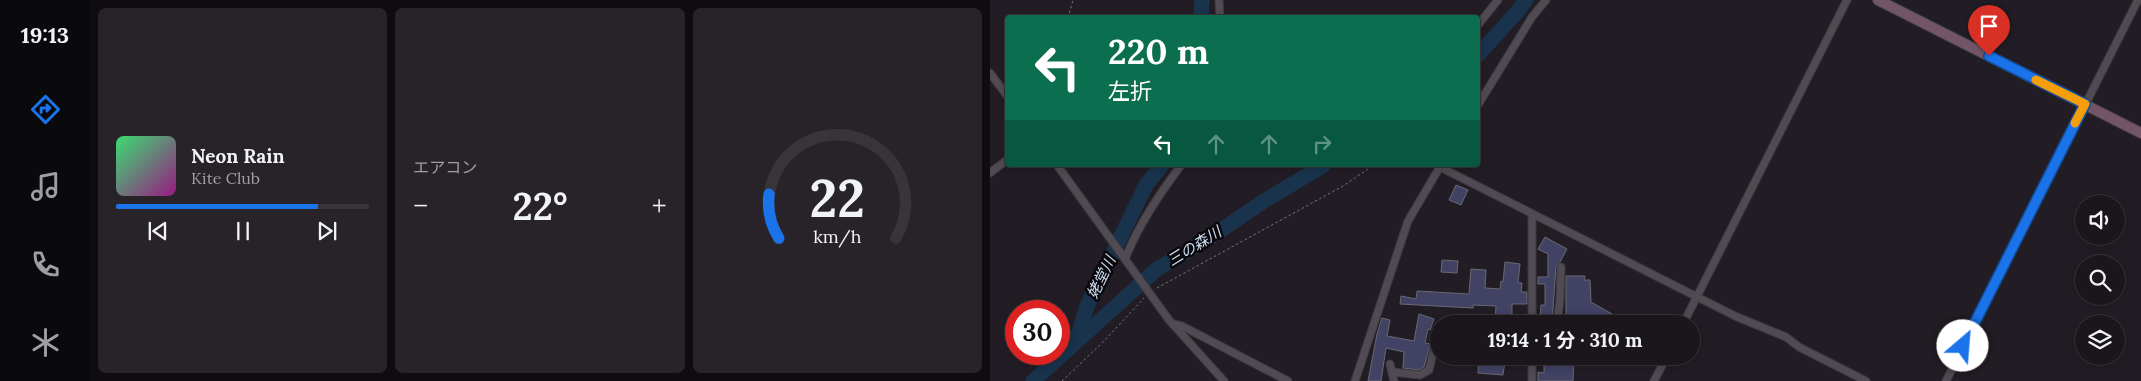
<!DOCTYPE html>
<html lang="ja">
<head>
<meta charset="utf-8">
<style>
  :root { --surface:#1a161b; --page:#272328; --text:#f1f3f6; --muted:#9f9fa3; --line:#38353a; --accent:#1a73e8 }
  body { margin:0; font-family:Lora,"Noto Sans JP",serif; background:var(--page); color:var(--text); height:100vh; display:flex; flex-direction:column; font-size:19px; white-space:nowrap }
  * { box-sizing:border-box; margin:0 }
  p { font-size:16px; color:var(--muted) }
  .icon { flex:none; width:28px; height:28px; fill:none; stroke:currentColor; stroke-width:2; stroke-linecap:round; stroke-linejoin:round }
  .map { position:relative; flex:1; overflow:hidden }
  .sheet { display:flex; flex-direction:column; gap:8px; padding:8px; background:#0e0c0f; width:900px }
  .sheet>* { flex:none }
  .guide { position:absolute; left:15px; top:15px; width:475px; height:152px; border-radius:5px; box-shadow:0 2px 8px #0003,0 0 0 1px var(--line); background:#0b6e4f; color:#fff; overflow:hidden }
  .controls { position:absolute; left:1085px; top:195px; display:grid; gap:10px }
  .controls a { display:grid; place-items:center; width:50px; height:50px; border-radius:50%; background:var(--surface); box-shadow:0 2px 8px #0003,0 0 0 1px var(--line); font-size:25px }
  .speed { position:absolute; left:15px; top:300px; display:flex; gap:10px; font-size:25px; font-weight:700; text-align:center }
  .speed>* { display:grid; place-content:center; width:65px; height:65px; border-radius:50%; background:var(--surface); box-shadow:0 2px 8px #0003,0 0 0 1px var(--line); line-height:1 }
  .speed .limit { border:8px solid #d22; background:#fff; color:#111 }
  .pin { position:absolute; display:grid; place-items:center; width:42px; height:42px; color:#fff; margin:-51px -21px; border-radius:50% 50% 50% 0; rotate:-45deg; box-shadow:0 0 5px #0007 }
  .pin .icon { rotate:45deg }
  .me { position:absolute; width:55px; margin:-28px; rotate:27deg; stroke-linejoin:round; filter:drop-shadow(0 0 4px #0008) }
  .turn { display:flex; align-items:center; gap:18px; height:105px; padding:0 20px; font-size:22px }
  .turn .icon { width:65px; height:65px; stroke-width:2.5 }
  .turn b { display:block; font-size:35px; line-height:42px }
  .lanes { display:flex; align-items:center; height:48px; padding:0 20px; background:#0003; justify-content:center; gap:25px; direction:ltr }
  .lanes .off { opacity:.35 }
  .big { font-size:38px; font-weight:700; line-height:1.1 }
  .sheet .card { flex:1; display:flex; flex-direction:column; justify-content:center; gap:8px; min-width:0; padding:0 18px; border-radius:8px; background:var(--page) }
  .sheet .dial { align-items:center; gap:0 }
  .dial svg { height:130px; overflow:visible; fill:none; stroke:var(--line); stroke-width:7; stroke-linecap:round; text-anchor:middle }
  .dial text { fill:var(--text); stroke:none }
  .song { display:flex; align-items:center; gap:15px }
  .cover { width:60px; height:60px; border-radius:8px; background:linear-gradient(135deg,hsl(140 70% 55%),hsl(310 70% 35%)) }
  .played { height:5px; border-radius:2px; background:linear-gradient(90deg,var(--accent) 80%,var(--line) 80%) }
  .keys { display:flex; justify-content:space-around; direction:ltr }
  .heat { display:flex; justify-content:space-between; align-items:center; font-size:28px; direction:ltr }
  .sheet .tiles { flex:1; display:grid; gap:8px; grid-template-columns:repeat(3,1fr) }
  .trip { position:absolute; left:440px; top:315px; width:270px; height:50px; border-radius:25px; background:var(--surface); box-shadow:0 2px 8px #0003,0 0 0 1px var(--line); font-weight:700; line-height:50px; text-align:center }
  main { display:flex; flex:1; min-height:0 }
  .tabs { display:flex; flex-direction:column; width:90px; justify-content:space-around; align-items:center; background:#0a090b; color:var(--muted) }
  .tabs .icon { width:35px; height:35px }
  .tabs .active { color:var(--accent) }
  .tabs b { font-size:22px; color:var(--text) }
  .map>svg:first-child { display:block }
</style>
</head>
<body>
<main>
<nav class="tabs">
<b>19:13</b>
<svg class="icon active" aria-label="directions" viewBox="0 0 24 24"><path d="M12 3l9 9-9 9-9-9zM9 14v-3h6M13 9l2 2-2 2"/></svg>
<svg class="icon" aria-label="music" viewBox="0 0 24 24"><path d="M9 18V5l10-2v13"/><circle cx="6" cy="18" r="3"/><circle cx="16" cy="16" r="3"/></svg>
<svg class="icon" aria-label="phone" viewBox="0 0 24 24"><path d="M5 4h4l2 5-3 2q2 4 5 5l2-3 5 2v4C11 20 4 13 5 4z"/></svg>
<svg class="icon" aria-label="climate" viewBox="0 0 24 24"><path d="M12 3v18M4 7l16 10M4 17L20 7"/></svg>
</nav>
<section class="sheet">
<div class="tiles">
<div class="card">
<div class="song"><i class="cover"></i><div><b>Neon Rain</b><p>Kite Club</p></div></div>
<div class="played"></div>
<div class="keys"><svg class="icon" aria-label="previous" viewBox="0 0 24 24"><path d="M18 5L8 12l10 7zM5 5v14"/></svg><svg class="icon" aria-label="pause" viewBox="0 0 24 24"><path d="M8 5v14M16 5v14"/></svg><svg class="icon" aria-label="next" viewBox="0 0 24 24"><path d="M6 5l10 7-10 7zM19 5v14"/></svg></div>
</div>
<div class="card"><p>エアコン</p>
<div class="heat"><a>−</a><b class="big">22°</b><a>+</a></div>
</div>
<div class="card dial"><svg viewBox="0 0 100 80">
<path d="M14 69A42 42 0 1 1 86 69"/>
<path d="M14 69A42 42 0 0 1 8 42" stroke="#1a73e8"/>
<text x="50" y="56" font-size="32" font-weight="700">22</text>
<text x="50" y="72" font-size="11">km/h</text>
</svg></div>
</div>
</section>
<div class="map">
<svg width="1151" height="381" viewBox="0 0 1151 381">
  <rect width="100%" height="100%" fill="#221d24"/>
  <g fill="none" stroke-linecap="round" stroke-linejoin="round">
    <g stroke="#19334d" stroke-width="15">
      <polyline points="211,18 212,0"/>
      <polyline points="488,55 527,12 536,0"/>
      <polyline points="86,342 97,306 156,185 172,165"/>
      <polyline points="43,381 167,269 218,239 274,201 334,165"/>
    </g>
  </g>
  <g fill="#414264" stroke="#686972">
    <polygon points="466,185 478,190 471,205 459,200"/>
    <polygon points="555,237 577,249 570,262 566,266 562,323 550,323 551,305 555,305 555,284 548,284 548,277 558,277 558,254 548,249"/>
    <polygon points="452,260 468,261 467,273 451,272"/>
    <polygon points="515,262 530,264 528,283 532,283 531,292 537,292 537,304 522,304 522,322 505,322 506,306 483,305 483,308 410,304 411,296 426,299 427,291 479,294 481,269 496,270 495,288 510,289 511,281 513,282"/>
    <polygon points="576,276 595,276 594,280 600,280 601,302 622,314 619,321 605,321 600,318 576,320"/>
    <polygon points="429,314 444,319 440,330 438,329 435,343 440,344 434,367 429,370 413,368 414,352 396,348 391,381 378,381 387,334 392,318 400,320 397,336 424,341"/>
    <polygon points="574,356 584,356 583,381 548,381 548,372 554,373 554,365 564,365 564,361 574,361"/>
    <polygon points="489,358 515,361 513,375 488,373"/>
  </g>
  <g fill="none" stroke-linecap="round" stroke-linejoin="round">
    <g stroke="#3d3a3f" stroke-width="9">
      <g id="street">
        <polyline points="229,0 230,18"/>
        <polyline points="488,25 508,0"/>
        <polyline points="0,73 18,97"/>
        <polyline points="488,105 542,17 556,0"/>
        <polyline points="67,165 179,320 234,381"/>
        <polyline points="450,167 745,316 796,337 809,347 876,381"/>
        <polyline points="0,173 18,159"/>
        <path d="M135,259C149,224 169,195 191,165"/>
        <polyline points="183,324 192,326 298,381"/>
        <polyline points="453,324 472,324"/>
        <polyline points="542,324 542,214"/>
        <polyline points="567,324 570,300 571,267"/>
        <polyline points="585,324 600,323"/>
        <polyline points="693,324 857,0"/>
        <polyline points="400,364 404,381"/>
        <polyline points="402,372 430,375 439,370 449,326"/>
        <polyline points="365,381 418,221 451,165"/>
        <polyline points="542,381 542,356"/>
        <polyline points="664,381 677,356"/>
        <polyline points="956,381 1148,0"/>
      </g>
    </g>
    <g stroke="#3d3a3f" stroke-width="12">
      <polyline id="secondary" points="888,0 1151,133"/>
    </g>
    <g stroke="#78747a" stroke-width="1" stroke-dasharray="2.5 2.5" stroke-linecap="butt">
      <polyline points="78,18 83,0"/>
      <polyline points="167,288 353,186 384,165"/>
      <polyline points="645,356 663,365"/>
      <polyline points="72,381 114,341 154,298"/>
    </g>
    <use href="#street" stroke="#504b53" stroke-width="7"/>
    <use href="#secondary" stroke="#725569" stroke-width="10"/>
  </g>
  <g fill="none" stroke-linecap="round" stroke-linejoin="round">
    <g stroke="#114b97" stroke-width="12">
      <polyline id="route" points="973,346 1095,104 999,56"/>
    </g>
    <use href="#route" stroke="#1a73e8" stroke-width="9"/>
    <polyline stroke="#f59e0b" stroke-width="9" points="1046,80 1095,104 1085,123"/>
  </g>
  <g text-anchor="middle" dominant-baseline="central" stroke-width="5" stroke-linejoin="round" paint-order="stroke">
    <g font-size="15" font-style="italic" fill="#cde0f5" stroke="#0a080b">
      <text transform="translate(204 246) rotate(-32)">三の森川</text>
      <text transform="translate(111 277) rotate(-64)">姥堂川</text>
    </g>
  </g>
</svg>
<div class="controls">
<a><svg class="icon" aria-label="sound" viewBox="0 0 24 24"><path d="M4 9h4l5-4v14l-5-4H4zM17 9q2 3 0 6"/></svg></a>
<a><svg class="icon" aria-label="search" viewBox="0 0 24 24"><circle cx="10" cy="10" r="6"/><path d="M15 15l6 6"/></svg></a>
<a><svg class="icon" aria-label="layers" viewBox="0 0 24 24"><path d="M12 4l9 5-9 5-9-5zM3 14l9 5 9-5"/></svg></a>
</div>
<div class="speed"><div class="limit">30</div></div>
<div class="pin" style="left:999px;top:56px;background:#d93025"><svg class="icon" aria-label="arrive" viewBox="0 0 24 24"><path d="M6 21V4h12l-3 4 3 4H6"/></svg></div>
<svg class="me" style="left:973px;top:346px" viewBox="-20 -20 40 40"><circle r="19" fill="#fff"/><path d="M0-13L10 11 0 6-10 11z" fill="#1a73e8"/></svg>
<div class="trip">19:14 · 1 分 · 310 m</div>
<div class="guide">
<div class="turn"><svg class="icon" aria-label="left" viewBox="0 0 24 24"><path d="M17 20v-9H6M10 6l-5 5 5 5"/></svg><div><b>220 m</b>左折</div></div>
<div class="lanes"><svg class="icon" aria-label="left" viewBox="0 0 24 24"><path d="M17 20v-9H6M10 6l-5 5 5 5"/></svg><svg class="icon off" aria-label="ahead" viewBox="0 0 24 24"><path d="M12 20V5M6 11l6-6 6 6"/></svg><svg class="icon off" aria-label="ahead" viewBox="0 0 24 24"><path d="M12 20V5M6 11l6-6 6 6"/></svg><svg class="icon off" aria-label="right" viewBox="0 0 24 24"><path d="M7 20v-9h11M14 6l5 5-5 5"/></svg></div>
</div>
</div>
</main>
</body>
</html>
